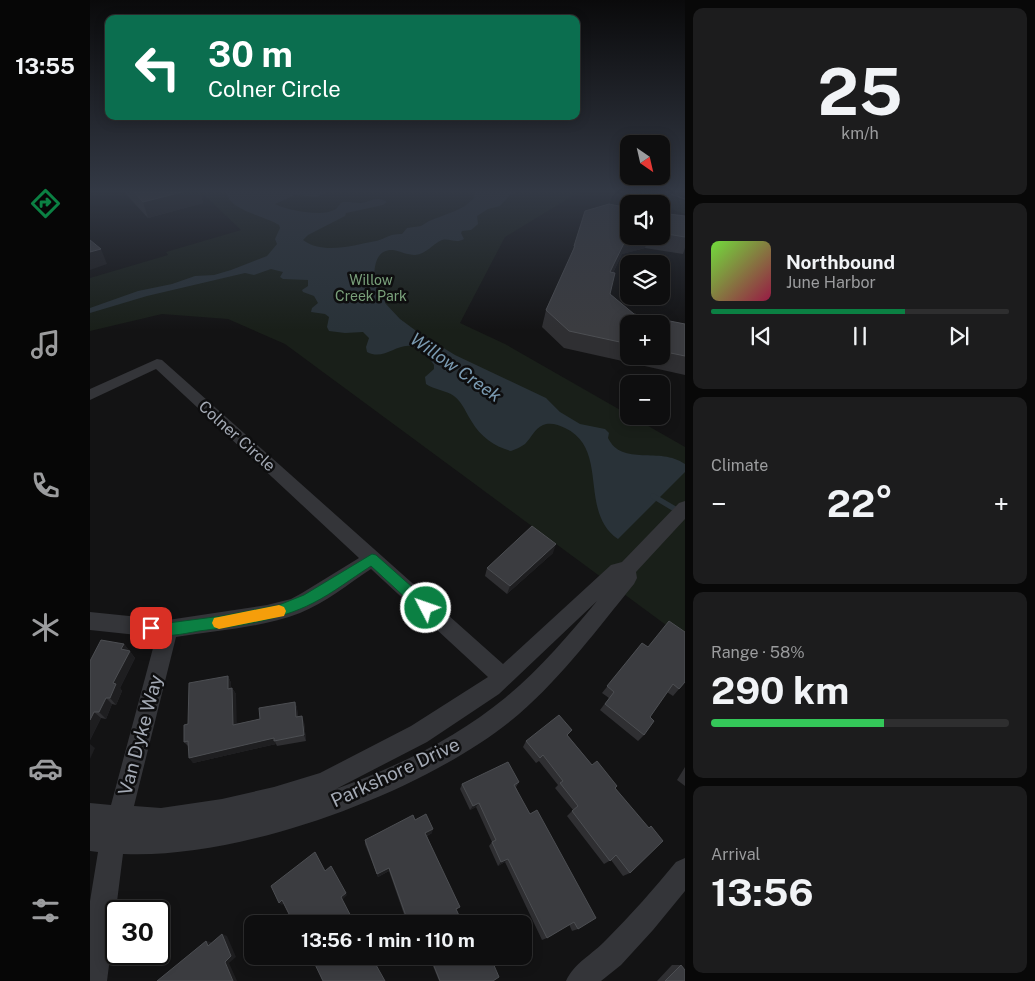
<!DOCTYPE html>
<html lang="en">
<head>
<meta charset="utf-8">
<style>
  :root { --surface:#0e0e0f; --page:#1c1c1d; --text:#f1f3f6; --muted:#9b9c9e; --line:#2e2e2f; --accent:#0b8043 }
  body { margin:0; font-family:"Public Sans",sans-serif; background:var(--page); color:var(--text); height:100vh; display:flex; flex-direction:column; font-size:19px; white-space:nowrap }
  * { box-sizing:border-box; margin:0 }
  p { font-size:16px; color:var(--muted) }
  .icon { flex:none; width:28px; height:28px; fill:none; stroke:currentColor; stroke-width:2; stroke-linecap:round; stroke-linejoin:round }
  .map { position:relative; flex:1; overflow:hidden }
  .panel { display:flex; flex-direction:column; gap:8px; padding:8px; background:#080808; width:350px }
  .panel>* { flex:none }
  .top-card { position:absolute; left:15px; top:15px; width:475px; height:105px; border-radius:10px; box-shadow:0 2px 12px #0003,0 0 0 1px var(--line); background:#0b6e4f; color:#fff; overflow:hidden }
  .needle { width:32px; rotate:146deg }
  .tools { position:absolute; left:530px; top:135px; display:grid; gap:10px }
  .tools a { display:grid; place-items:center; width:50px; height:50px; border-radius:10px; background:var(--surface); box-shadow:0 2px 12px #0003,0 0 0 1px var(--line); font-size:25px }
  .speed { position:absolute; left:15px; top:900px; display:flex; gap:10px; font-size:25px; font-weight:700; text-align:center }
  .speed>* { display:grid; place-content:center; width:65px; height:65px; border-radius:50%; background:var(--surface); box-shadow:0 2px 12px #0003,0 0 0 1px var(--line); line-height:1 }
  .speed .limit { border:2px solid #111; border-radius:8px; background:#fff; color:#111 }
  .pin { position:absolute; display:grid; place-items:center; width:42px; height:42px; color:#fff; margin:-21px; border-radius:10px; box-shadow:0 2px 8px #0006 }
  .me { position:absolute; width:55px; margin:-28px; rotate:311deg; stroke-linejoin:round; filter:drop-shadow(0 0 4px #0008) }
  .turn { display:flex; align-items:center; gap:18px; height:105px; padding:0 20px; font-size:22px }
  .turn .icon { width:65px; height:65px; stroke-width:2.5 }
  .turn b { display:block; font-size:35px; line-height:42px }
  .big { font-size:38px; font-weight:700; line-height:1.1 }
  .panel .card { flex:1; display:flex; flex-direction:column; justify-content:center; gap:8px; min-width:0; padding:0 18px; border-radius:10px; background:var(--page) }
  .panel .dial { align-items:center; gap:0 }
  .dial b { font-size:65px; line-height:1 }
  .song { display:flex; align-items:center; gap:15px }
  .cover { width:60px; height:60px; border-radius:8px; background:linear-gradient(135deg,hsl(100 70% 55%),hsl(340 70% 35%)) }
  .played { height:5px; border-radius:2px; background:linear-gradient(90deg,var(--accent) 65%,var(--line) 65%) }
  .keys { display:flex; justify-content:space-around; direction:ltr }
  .heat { display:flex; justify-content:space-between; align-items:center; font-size:28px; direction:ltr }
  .charge { height:8px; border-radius:4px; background:linear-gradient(90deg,#34c759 58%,var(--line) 0) }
  .trip { position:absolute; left:154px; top:915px; width:288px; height:50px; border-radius:10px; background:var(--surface); box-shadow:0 2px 12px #0003,0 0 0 1px var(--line); font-weight:700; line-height:50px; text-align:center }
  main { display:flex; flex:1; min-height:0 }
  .tab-bar { display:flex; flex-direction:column; width:90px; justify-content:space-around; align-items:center; background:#060606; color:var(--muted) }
  .tab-bar .icon { width:35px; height:35px }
  .tab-bar .on { color:var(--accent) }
  .tab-bar b { font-size:22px; color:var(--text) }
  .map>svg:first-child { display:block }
</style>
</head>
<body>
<main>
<nav class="tab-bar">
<b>13:55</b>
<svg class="icon on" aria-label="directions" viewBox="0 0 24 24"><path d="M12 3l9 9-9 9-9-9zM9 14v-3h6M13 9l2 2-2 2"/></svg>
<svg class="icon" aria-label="music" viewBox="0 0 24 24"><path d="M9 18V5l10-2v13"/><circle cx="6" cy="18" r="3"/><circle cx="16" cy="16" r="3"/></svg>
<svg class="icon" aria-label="phone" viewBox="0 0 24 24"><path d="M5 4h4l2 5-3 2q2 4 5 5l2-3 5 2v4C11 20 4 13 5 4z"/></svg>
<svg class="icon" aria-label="climate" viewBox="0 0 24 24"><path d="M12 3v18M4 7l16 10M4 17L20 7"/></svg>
<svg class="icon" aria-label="car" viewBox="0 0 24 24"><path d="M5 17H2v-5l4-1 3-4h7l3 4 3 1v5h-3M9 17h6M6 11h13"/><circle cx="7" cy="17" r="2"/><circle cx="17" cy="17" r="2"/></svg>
<svg class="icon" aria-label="filters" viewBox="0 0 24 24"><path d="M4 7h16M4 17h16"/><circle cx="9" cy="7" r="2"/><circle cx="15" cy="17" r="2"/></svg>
</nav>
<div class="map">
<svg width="595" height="981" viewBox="0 0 595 981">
  <rect width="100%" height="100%" fill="#131314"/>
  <g fill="#191f19">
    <polygon points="111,192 489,192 415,237 370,323 415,344 595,447 595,639 195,344 138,319 72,314 0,331 0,278 78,255 76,252 151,230"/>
    <polygon points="529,192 569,192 595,201 595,214 571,206 571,204 564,204"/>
  </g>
  <path fill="#293238" d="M134,192H237L227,197L205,195L185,204C196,210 232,217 244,210C249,208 248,204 253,202C259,201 264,203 270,203C280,202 288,195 297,202L293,205L256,213L255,216L218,235L213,240C233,255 264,245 286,241C298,238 297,234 312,234L317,228L331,226L339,221L365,211L375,206L384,198L385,192H427L420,195L410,206L398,209L387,216L388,224L381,230L372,231L371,233L374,239C366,244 360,238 352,240C342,244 337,254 325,255C317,255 310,251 303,250C285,249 284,268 284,282L295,296V303L310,319L329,333L365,355L456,398L470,412L490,424L515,429L519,433L518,438C532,467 570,446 595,464V472L528,539C488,512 520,449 475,428C469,425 460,422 453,425C444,429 442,437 435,444C431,447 426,449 421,451C405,447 390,436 382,422C376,413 373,403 364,396C356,390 344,390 336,384L335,377L344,369V365C316,323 301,365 277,352L276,347L279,338L273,332L255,333L239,331L237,327L239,317L235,314L221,312L222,308L228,303L224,296L213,292L212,290L218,286V280L193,279L190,277L193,272L181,269L164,275L155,273L57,296L0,313V308L48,291L82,284L105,276L124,275L141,270L177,256L187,244L185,239L190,228L189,225C176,217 139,209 138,195Z"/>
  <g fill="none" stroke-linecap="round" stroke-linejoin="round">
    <polyline stroke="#293238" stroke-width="5.5" points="563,496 595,515"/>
    <g fill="#343539" fill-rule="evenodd">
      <path d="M67,359L72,360L413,664L521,565L532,562L589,503L595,501V519L546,572L547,578L544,584C508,628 473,676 429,714C339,791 152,860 33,854L17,981H0V901L8,852L0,851V803L21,805L66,637L0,630V612L78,620L177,605L201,599L212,593L269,558L66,369L0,400V389ZM281,569L398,677L321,726L230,773L184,787L132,799L71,808L44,806L86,637C127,630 171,628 210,613C235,603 258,584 281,569ZM507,601C478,636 449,670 415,698C365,739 306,767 246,789L337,742L409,694Z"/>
      <path d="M595,858V891L563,930L531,965L511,981H476C484,963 503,954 516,940C541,915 564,889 586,862Z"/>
    </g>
    <polyline stroke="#47494e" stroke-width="1" points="575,192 595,199"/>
  </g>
  <g fill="#2f2f32" fill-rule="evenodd">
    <polygon points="34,192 110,192 113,203 58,218"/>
    <path d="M571,213L595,216V248L593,254L555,248L532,254L523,273L520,294L544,314L595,324V375L474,348L452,327L456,310L481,256L484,246L539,236H571ZM539,324H571V356H539Z"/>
    <polygon points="463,553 417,594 395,576 397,568"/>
    <polygon points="552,643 589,689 583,696 577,692 560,717 554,735 548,741 510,710 519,698 512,693"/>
    <polygon points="34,644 45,658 30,688 32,691 26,705 22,704 16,719 11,718 0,740 0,661"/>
    <polygon points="138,676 141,683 141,688 142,688 146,694 146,724 170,719 205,702 207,708 208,717 214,722 216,741 187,746 186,744 103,763 98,746 94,742 98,724"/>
    <polygon points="478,736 502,765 525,788 558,828 561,826 540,873 533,876 521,860 514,864 477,816 483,810 465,788 468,785 449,761 446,763 433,747 436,741"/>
    <polygon points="595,767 595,786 587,780"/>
    <polygon points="429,782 426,787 488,929 482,931 479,924 457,938 452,940 415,862 408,866 399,846 402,842 386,807 380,810 370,789 372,784"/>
    <polygon points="342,833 337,836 368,909 316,920 299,871 288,877 275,844 275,840"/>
    <polygon points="339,956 400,956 403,981 349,981"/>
    <polygon points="582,965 591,965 595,981 567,981"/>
  </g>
  <g fill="#1e1e20">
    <polygon points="92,192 110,192 113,203 58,218 53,202"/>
    <polygon points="542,236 559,236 555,248 532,254 515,289 520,272 537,237"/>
    <polygon points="11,249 17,264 0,270 0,252"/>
    <polygon points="466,544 463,553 417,594 420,586"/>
    <polygon points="34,644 45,658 30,688 32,691 26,705 20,698 31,649"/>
    <polygon points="138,676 141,683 141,695 138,689"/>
    <polygon points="142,688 146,694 147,731 143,725"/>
    <polygon points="16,698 22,704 16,719 9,712"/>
    <polygon points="205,702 207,708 208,724 206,717"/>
    <polygon points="4,712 11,718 0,740 0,720"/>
    <polygon points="212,716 214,722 216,741 214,735"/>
    <polygon points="184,738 186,744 103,763 99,758"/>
    <polygon points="0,744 5,748 0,759"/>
    <polygon points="389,803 386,807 380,810 383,806"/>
    <polygon points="343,829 342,833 334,837 335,833"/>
    <polygon points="418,859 415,862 408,866 411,862"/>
    <polygon points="299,868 299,871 288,877 287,874"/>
    <polygon points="256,893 257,895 252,900 251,897"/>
    <polygon points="192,900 195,902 192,905 189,903"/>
    <polygon points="132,934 137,936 146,957 139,963 147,981 143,981 135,962"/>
    <polygon points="116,941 121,942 123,947 118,946"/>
  </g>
  <g fill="#3b3c40" stroke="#4c4e52">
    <polygon points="44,192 92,192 53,202"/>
    <polygon points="519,204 539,208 539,236 542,236 537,237 520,272 525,273 520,294 544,314 595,324 595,356 571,351 571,324 539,324 539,344 479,331 456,310 485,246 484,246 495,211"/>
    <polygon points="571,213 595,216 595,237 571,233"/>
    <polygon points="0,240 11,249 0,252"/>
    <polygon points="442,526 466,544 420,586 397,568"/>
    <polygon points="579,621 595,632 595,682 589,689 583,684 560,717 564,721 554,735 515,704 524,692 517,686 552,643 558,647"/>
    <polygon points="11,640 34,644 31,649 40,651 23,683 26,684 20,698 16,698 9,712 4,712 0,720 0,661"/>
    <polygon points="138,676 138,689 142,688 143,725 170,719 169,708 205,702 206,717 212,716 214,735 184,741 184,738 99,758 98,741 94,742 94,725 98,724 99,683"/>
    <polygon points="469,715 482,730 477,735 502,765 507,761 527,786 525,788 559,828 561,826 573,841 540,873 526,855 520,861 482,811 488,806 470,783 473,781 453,755 450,758 436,741"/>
    <polygon points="418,762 429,782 424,785 440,814 447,810 506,918 488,929 484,922 457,938 418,859 411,862 402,842 406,840 389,803 383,806 372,784"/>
    <polygon points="336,814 343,829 335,833 370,907 366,909 373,924 310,924 317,919 299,868 287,874 275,840 323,815 325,820"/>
    <polygon points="225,852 235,871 241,866 256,893 251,897 265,924 204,924 192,900 189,903 181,886"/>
    <polygon points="132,934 141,956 135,962 143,981 67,981 116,941 118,946"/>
    <polygon points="221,956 281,956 295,981 233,981"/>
    <polygon points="340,956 400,956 409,977 403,981 350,981"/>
    <polygon points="591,965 595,970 595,981 575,981"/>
  </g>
  <linearGradient id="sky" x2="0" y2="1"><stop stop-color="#0a0a0b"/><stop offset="0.58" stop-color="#333945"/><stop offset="1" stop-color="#333945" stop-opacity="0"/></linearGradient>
  <rect width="595" height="330" fill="url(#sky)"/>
  <path fill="#0b8043" stroke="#07532c" d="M282,554L286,555L340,603L342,608L340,612L336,614L331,612L281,566C262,578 243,593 223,603C188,621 148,626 109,631C92,634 73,639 56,632L54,628L56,623L61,622L78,623L132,616L189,605L214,595Z"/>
  <polygon fill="#f59e0b" points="189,605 194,607 196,611 194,616 129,629 124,627 122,623 124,618"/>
  <g text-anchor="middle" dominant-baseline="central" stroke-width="5" stroke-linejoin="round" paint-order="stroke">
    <g font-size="14" fill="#7aa17b" stroke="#0e0e0f">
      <text x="281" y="280">Willow<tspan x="281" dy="16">Creek Park</tspan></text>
    </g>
    <g font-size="16" fill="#a4aab5" stroke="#0e0e0f">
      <text transform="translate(147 436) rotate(42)">Colner Circle</text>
    </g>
    <g font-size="18" font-style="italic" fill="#7a9ab1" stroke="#0e0e0f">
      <text transform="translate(366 367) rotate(35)">Willow Creek</text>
    </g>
    <g font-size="19" fill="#a4aab5" stroke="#0e0e0f">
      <text transform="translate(50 735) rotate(-75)">Van Dyke Way</text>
      <text transform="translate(305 772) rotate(-25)">Parkshore Drive</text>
    </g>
  </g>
</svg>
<div class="tools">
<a><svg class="needle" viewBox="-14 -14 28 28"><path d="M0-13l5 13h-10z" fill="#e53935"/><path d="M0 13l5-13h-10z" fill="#9b9c9e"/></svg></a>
<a><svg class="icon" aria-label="sound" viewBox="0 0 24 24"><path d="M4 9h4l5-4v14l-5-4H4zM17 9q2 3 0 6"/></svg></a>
<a><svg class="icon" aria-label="layers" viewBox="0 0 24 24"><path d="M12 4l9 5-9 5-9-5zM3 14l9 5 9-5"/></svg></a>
<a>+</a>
<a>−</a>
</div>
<div class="speed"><div class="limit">30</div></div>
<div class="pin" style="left:61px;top:628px;background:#d93025"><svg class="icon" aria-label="arrive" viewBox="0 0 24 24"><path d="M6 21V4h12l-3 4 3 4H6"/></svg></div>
<svg class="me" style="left:336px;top:608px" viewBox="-20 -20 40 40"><circle r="17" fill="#0b8043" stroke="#fff" stroke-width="3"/><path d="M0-11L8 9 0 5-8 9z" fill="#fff"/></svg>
<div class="trip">13:56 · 1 min · 110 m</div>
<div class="top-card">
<div class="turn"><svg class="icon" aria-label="left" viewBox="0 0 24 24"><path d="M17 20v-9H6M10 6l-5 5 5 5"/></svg><div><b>30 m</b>Colner Circle</div></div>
</div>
</div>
<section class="panel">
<div class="card dial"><b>25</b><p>km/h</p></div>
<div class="card">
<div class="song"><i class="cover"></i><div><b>Northbound</b><p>June Harbor</p></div></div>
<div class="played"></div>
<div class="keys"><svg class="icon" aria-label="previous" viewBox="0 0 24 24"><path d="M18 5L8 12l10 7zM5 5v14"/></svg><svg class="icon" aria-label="pause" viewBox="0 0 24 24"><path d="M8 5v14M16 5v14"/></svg><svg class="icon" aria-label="next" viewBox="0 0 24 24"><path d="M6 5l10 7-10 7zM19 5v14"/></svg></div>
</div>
<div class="card"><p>Climate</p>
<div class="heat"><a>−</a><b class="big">22°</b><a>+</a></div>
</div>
<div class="card"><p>Range · 58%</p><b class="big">290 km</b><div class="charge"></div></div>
<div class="card"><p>Arrival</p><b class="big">13:56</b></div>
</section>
</main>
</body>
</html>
